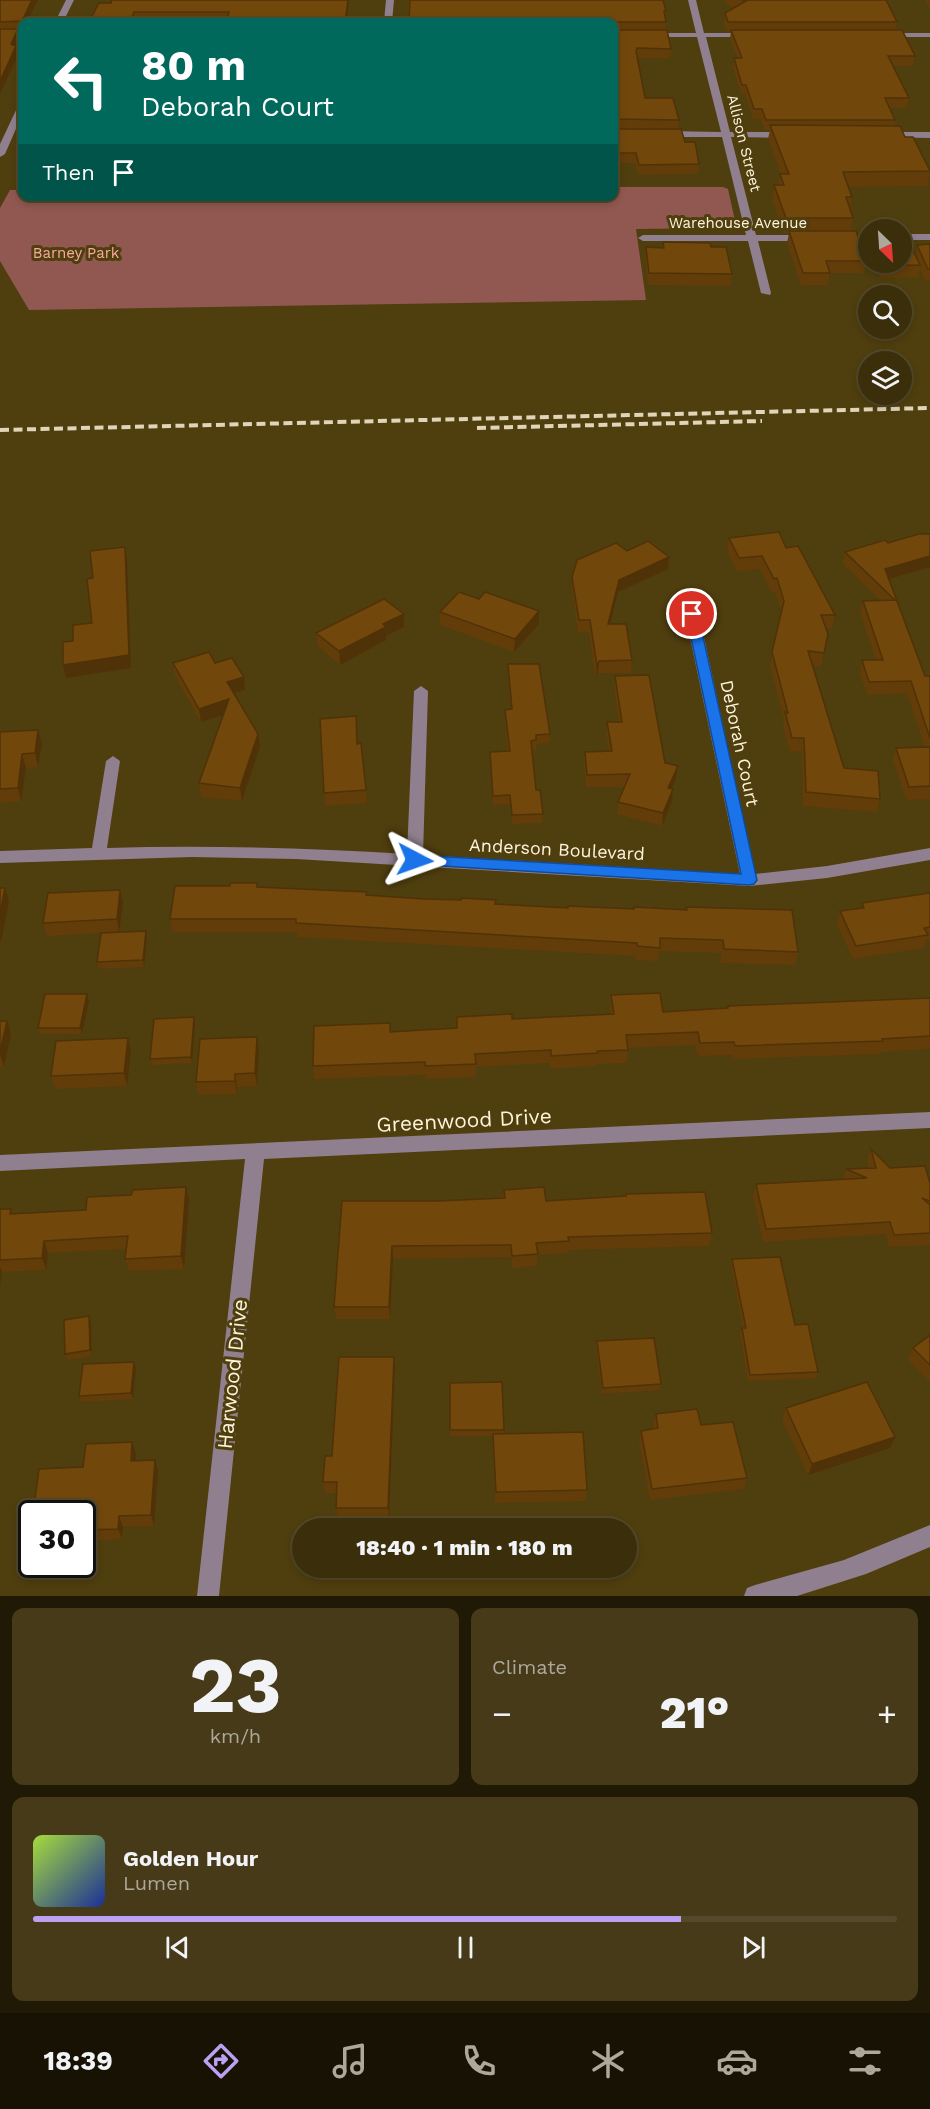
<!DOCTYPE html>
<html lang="en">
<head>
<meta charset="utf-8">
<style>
  :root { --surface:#3b2e0a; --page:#463a18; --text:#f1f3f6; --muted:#aca89c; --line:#544a2b; --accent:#bca0f2 }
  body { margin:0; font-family:"Work Sans",sans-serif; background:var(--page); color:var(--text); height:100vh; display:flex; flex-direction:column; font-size:22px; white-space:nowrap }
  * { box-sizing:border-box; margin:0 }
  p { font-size:20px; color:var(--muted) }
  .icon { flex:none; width:33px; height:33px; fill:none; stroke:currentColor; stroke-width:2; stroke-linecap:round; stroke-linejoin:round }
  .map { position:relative; height:1596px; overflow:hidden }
  .sheet { display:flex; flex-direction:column; gap:12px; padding:12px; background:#201906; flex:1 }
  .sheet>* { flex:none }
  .hud { position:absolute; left:18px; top:18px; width:600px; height:183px; border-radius:12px; box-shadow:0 3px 9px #0003,0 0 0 2px var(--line); background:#00695c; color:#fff; overflow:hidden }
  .needle { width:39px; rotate:155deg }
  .tools { position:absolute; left:858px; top:219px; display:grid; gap:12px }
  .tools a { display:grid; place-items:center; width:54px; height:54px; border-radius:50%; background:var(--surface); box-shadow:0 3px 9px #0003,0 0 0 2px var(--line); font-size:30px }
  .speed { position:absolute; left:18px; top:1500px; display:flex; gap:12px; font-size:30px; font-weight:700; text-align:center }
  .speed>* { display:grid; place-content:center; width:78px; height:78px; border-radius:50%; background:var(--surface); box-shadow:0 3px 9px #0003,0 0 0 2px var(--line); line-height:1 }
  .speed .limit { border:3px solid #111; border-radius:9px; background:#fff; color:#111 }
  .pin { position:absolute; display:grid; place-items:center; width:51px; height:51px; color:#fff; margin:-26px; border:3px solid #fff; border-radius:50%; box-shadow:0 2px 6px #0007 }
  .me { position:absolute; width:66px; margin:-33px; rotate:94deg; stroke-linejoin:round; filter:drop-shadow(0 0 4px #0008) }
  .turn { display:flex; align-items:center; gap:21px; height:126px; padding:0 24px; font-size:27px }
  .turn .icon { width:78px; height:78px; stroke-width:2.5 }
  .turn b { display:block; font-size:42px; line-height:51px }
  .then { display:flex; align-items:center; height:57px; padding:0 24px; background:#0003; gap:12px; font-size:22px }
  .big { font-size:45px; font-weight:800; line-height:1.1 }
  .sheet .widget { flex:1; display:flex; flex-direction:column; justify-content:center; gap:9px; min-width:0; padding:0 21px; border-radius:12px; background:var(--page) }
  .sheet .dial { align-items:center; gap:0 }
  .dial b { font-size:78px; line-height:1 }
  .song { display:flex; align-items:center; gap:18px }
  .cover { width:72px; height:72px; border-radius:9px; background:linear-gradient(135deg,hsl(80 70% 55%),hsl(230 70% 35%)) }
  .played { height:6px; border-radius:3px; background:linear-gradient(90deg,var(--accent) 75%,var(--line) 75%) }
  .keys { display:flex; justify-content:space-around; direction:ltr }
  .heat { display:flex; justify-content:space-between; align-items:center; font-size:33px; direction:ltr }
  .sheet .tiles { flex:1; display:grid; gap:12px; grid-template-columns:1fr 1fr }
  .widget:last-child { grid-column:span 2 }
  .trip { position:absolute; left:292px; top:1518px; width:345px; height:60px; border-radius:30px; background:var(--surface); box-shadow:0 3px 9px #0003,0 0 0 2px var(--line); font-weight:800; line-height:60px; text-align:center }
  .tabs { display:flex; height:96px; justify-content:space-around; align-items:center; background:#181204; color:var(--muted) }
  .tabs .icon { width:42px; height:42px }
  .tabs .selected { color:var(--accent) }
  .tabs b { font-size:27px; color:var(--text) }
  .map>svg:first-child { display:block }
</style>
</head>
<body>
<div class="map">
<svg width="930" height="1596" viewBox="0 0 930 1596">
  <rect width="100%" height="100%" fill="#4f3e0e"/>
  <polygon fill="#905850" points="614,187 723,187 728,189 736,225 726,228 636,229 646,300 29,310 0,261 0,208 10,190 22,190 22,196 614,196"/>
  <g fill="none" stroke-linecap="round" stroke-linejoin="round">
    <g fill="#907f8e" fill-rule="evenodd">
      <polygon points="66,0 74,0 63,22 55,22"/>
      <polygon points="386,0 394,0 392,22 384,22"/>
      <polygon points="688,0 696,0 704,33 751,33 755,35 751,37 706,37 730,132 787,132 792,135 787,138 731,137 756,235 808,235 813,238 808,241 758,241 771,293 770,295 761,293 748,241 643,241 638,238 643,235 746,235 722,137 664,137 659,134 664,131 721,132 697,37 614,37 614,33 696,33"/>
      <rect x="0" y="32" width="22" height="4"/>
      <polygon points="883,33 930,33 930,37 880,37 879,35"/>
      <polygon points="22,103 22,115 5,154 0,157 0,144 18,106"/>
      <polygon points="883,132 930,132 930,138 880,137 878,135"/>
      <rect x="902" y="234" width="28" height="6"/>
      <polygon points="838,235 868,235 868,241 834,240 833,238"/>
      <path d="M692,610L699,614L755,874L827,866L930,848V860L827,878L749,886L296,859L192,857L0,863V851L92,848L106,761L113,756L120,761L107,848C208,845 307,848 407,854L414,691L421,686L428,691L423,855L740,874L685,614Z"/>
      <polygon points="930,1112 930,1128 264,1159 219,1596 197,1596 245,1159 0,1171 0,1155"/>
      <polygon points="930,1525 930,1547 866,1574 797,1596 744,1596 747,1588 755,1585 844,1560"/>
    </g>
    <g stroke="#e0d5b9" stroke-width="4" stroke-dasharray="9 4.5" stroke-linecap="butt">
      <polyline points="477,428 762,421"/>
      <polyline points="0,430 930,408"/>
    </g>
  </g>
  <g fill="#623d09">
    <polygon points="0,0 22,22 22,30 18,30 20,38 16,46 18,55 0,94"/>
    <polygon points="112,0 349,0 347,22 226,22 227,21 135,21 134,22 89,22 111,3"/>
    <polygon points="725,0 886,0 897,22 896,30 915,56 913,66 893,66 909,98 907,108 889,108 895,120 894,126 905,137 930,170 928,186 848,187 852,197 850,209 853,218 851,231 866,261 864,273 830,273 828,285 801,285 787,243 789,233 784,233 772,200 774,185 779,185 780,174 781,174 768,139 770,130 765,130 760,119 753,119 745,94 741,94 733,68 734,58 738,58 730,39 731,31 727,31 724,22 725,13 735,7 726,5"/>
    <polygon points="925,0 930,0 930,9"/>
    <polygon points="666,11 665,30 671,49 670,58 637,58 645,98 679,120 678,129 614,129 699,164 698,174 638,175 635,163 614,163 614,22 409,22"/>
    <polygon points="663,242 711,247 732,274 731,286 648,285 645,259 646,247 663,248"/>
    <polygon points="930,244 930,280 925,281 920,269 918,277 881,278 874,262 902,262 915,254 917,245"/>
    <polygon points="729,538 786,548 835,615 832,628 826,628 828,634 821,667 812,665 844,768 880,799 877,812 803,806 802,751 790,752 783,726 784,719 770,666 782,612 775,592 771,592 760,569 737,572 727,551"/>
    <polygon points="627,551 669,557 668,569 618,592 610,624 632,660 631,673 598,673 596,679 589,632 578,632 572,590 572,577"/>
    <polygon points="845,552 889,579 925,676 930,676 930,799 906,800 893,760 896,748 925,747 907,693 867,695 860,673 862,660 876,660 860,613 863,601 880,600 843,564"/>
    <polygon points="479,599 539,611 539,624 514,652 440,625 440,612"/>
    <polygon points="404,627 386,636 386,640 340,665 318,646 316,633"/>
    <polygon points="173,663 215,663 244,677 245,690 234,694 258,734 260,747 242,801 201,797 199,783 224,715 201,722 175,676"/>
    <polygon points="508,664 550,734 549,743 536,744 536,750 532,750 536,790 543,814 542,823 512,824 510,804 493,805 490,752 508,751 505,719 505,710 511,709 508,673"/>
    <polygon points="615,676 665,763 676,778 671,789 672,801 662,826 617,814 618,802 625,787 586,787 584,764 585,752 609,751 606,734 607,722 619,722 614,688"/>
    <polygon points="320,719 366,790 367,803 325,806"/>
    <polygon points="38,730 42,743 38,767 26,768 21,801 0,803 0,732"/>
    <polygon points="257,883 257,887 367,892 367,895 568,908 686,910 686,907 798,952 795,965 721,963 721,953 659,951 658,961 635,960 636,956 297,937 297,932 172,932 170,919 230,886"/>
    <polygon points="120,890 123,903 119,932 47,936 43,923"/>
    <polygon points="930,893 930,940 926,940 924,948 853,959 837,924 840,911 861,908 862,903"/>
    <polygon points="147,938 144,967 99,969 97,962"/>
    <polygon points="611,995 663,1012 728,1008 728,1006 930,998 930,1049 880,1052 880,1054 733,1059 732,1055 698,1056 695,1045 628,1048 627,1063 597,1064 597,1066 550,1069 550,1063 476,1067 476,1077 426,1079 426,1075 314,1079 313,1066 390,1031 457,1028 457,1017 512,1019 611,1014 610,1008"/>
    <polygon points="89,1001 82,1034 40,1034 38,1028"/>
    <polygon points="0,1021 7,1021 11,1034 4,1067 0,1067"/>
    <polygon points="195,1024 192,1063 152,1065 150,1059"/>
    <polygon points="257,1037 259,1050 257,1086 237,1087 237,1094 198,1095 196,1082"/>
    <polygon points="131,1051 127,1086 55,1089 51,1076"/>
    <polygon points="871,1149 890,1168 930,1183 930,1245 889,1247 886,1234 763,1242 753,1197 756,1184 843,1179 846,1169 869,1168 867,1162"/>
    <polygon points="186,1187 189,1200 184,1269 129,1271 125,1259 126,1249 48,1253 46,1270 2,1272 0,1287 0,1209 13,1214 86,1210 131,1195"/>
    <polygon points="504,1190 546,1201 712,1233 709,1246 568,1250 568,1253 537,1255 537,1266 512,1268 511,1257 393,1259 390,1319 336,1319 334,1307 342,1201 438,1201 503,1198"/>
    <polygon points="732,1259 818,1372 816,1378 748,1381 740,1334 742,1328 743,1328 731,1266"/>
    <polygon points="89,1316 91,1322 92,1356 68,1360 65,1354"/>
    <polygon points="930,1335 930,1382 908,1360 913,1348"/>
    <polygon points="597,1341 661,1384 660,1390 602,1394 596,1347"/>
    <polygon points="136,1368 133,1399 82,1402 79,1396"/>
    <polygon points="395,1369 389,1519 338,1519 336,1508 337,1493 325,1493 323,1482 332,1456"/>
    <polygon points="502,1382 504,1434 587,1490 586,1501 495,1503 493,1436 450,1436 450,1383"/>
    <polygon points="786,1408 890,1448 808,1475 782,1420"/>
    <polygon points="656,1414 747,1478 744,1489 650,1500 639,1442 641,1431 654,1429 653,1425"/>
    <polygon points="136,1453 135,1461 158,1471 154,1526 123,1527 122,1539 82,1541 83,1467"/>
  </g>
  <g fill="#503208">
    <polygon points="32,0 38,0 27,22 22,22 22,25 22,21"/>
    <polygon points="348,0 349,0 347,22 345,22"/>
    <polygon points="134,12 134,22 130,22"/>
    <polygon points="18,29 20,38 14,51 16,46 18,55 0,94 0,81 11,44"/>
    <polygon points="125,547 127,560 131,668 66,678 63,665 129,655"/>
    <polygon points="930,556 930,567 882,581 885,569"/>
    <polygon points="669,557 668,569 618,592 607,637 608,624 619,580"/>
    <polygon points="539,611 539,624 514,652 515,639"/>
    <polygon points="404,614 404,627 386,636 386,640 340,665 339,651 383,624"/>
    <polygon points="599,661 598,673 596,679 597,666"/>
    <polygon points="244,677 245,690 229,695 227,682"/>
    <polygon points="229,699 231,713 201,722 199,709"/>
    <polygon points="38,730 42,743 38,767 35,753"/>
    <polygon points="258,734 260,747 242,801 240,788"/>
    <polygon points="22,754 26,768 21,801 18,788"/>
    <polygon points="678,766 676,778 667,800 668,788"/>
    <polygon points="673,789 672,801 662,826 663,813"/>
    <polygon points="5,888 9,901 1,942 0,939 0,913"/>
    <polygon points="120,890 123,903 119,932 117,919"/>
    <polygon points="146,931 147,938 144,967 143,960"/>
    <polygon points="87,994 89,1001 82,1034 80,1028"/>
    <polygon points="194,1017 195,1024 192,1063 191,1057"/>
    <polygon points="7,1021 11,1034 4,1067 0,1055 0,1052"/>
    <polygon points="257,1037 259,1050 257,1086 255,1073"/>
    <polygon points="128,1038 131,1051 127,1086 124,1073"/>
    <polygon points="235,1074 237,1087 237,1094 235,1081"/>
    <polygon points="186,1187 189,1200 184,1269 181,1256"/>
    <polygon points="44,1241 48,1253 46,1270 42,1258"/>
    <polygon points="392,1246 393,1259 390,1319 389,1307"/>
    <polygon points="0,1267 2,1272 0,1287"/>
    <polygon points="89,1316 91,1322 92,1356 90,1350"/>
    <polygon points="394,1357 395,1369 389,1519 388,1508"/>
    <polygon points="134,1362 136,1368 133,1399 131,1393"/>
    <polygon points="895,1437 890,1448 808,1475 812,1464"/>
    <polygon points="132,1442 136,1453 135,1473 131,1461"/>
    <polygon points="155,1460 158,1471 154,1526 151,1515"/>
    <polygon points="119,1516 123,1527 122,1539 118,1529"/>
  </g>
  <g fill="#72470b" stroke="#503208" stroke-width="1.5">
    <polygon points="0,0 32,0 22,21 0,22"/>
    <polygon points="112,0 348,0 345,22 226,22 229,12 134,12 130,22 89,22 99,3 111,3"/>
    <polygon points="410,0 663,0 666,11 664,11 666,22 615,22 614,24 614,22 409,22"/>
    <polygon points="742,0 886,0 897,22 728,22 725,13 746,1"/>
    <polygon points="0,29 18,29 11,44 16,46 0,81"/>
    <polygon points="614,29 615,30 667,30 671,49 637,48 636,51 645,98 673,98 679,120 615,119 614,123"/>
    <polygon points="731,30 902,30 915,56 888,56 909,98 885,98 895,120 766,120 762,109 754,109 746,85 742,85 734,58 742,58"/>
    <polygon points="770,125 900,126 905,137 913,137 930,171 843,172 852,197 846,197 853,218 786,218 774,185 784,185 780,174 789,174"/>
    <polygon points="614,128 615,129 681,129 685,142 695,142 699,164 639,165 636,153 614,153"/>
    <polygon points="789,231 856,231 866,261 826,261 830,273 803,273"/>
    <polygon points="663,242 710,243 711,247 726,247 732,274 649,273 646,247 664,248"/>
    <polygon points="909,242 920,265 883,266 881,262 902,262 902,243"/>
    <polygon points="930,244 930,269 928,269 917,245"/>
    <polygon points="779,532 786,548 798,546 835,615 821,615 828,634 824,653 808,651 844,768 878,771 880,799 806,792 804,738 792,738 785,712 788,713 772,652 784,601 777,578 774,579 762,556 739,558 729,538"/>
    <polygon points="919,534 930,534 930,556 885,569 925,676 930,676 930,738 911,681 869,682 862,660 883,660 863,601 895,600 845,552 885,540 888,543"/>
    <polygon points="648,541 669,557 619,580 608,624 626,624 632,660 599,661 597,666 590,620 579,620 572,577 577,560 616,543 627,551"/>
    <polygon points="125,547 129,655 63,665 63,642 73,641 73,625 92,623 87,579 93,578 90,551"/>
    <polygon points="459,592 479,599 485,592 539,611 515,639 440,612"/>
    <polygon points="384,599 404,614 383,624 386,627 339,651 316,633"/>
    <polygon points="209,652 215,663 232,658 244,677 227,682 258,734 240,788 199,783 229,699 199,709 173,663"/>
    <polygon points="508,664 539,664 550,734 536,735 536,740 531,741 536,790 540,790 543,814 512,815 510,795 493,796 490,752 510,751 505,710 512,709"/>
    <polygon points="649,675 665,763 678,766 668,788 673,789 663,813 618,802 630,774 587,775 585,752 612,751 607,722 622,722 615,676"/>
    <polygon points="356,716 357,744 361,743 366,790 324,793 320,719"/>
    <polygon points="38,730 35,753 22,754 18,788 0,789 0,732"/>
    <polygon points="930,747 930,786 909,787 896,748"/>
    <polygon points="230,883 257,883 257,887 367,892 366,895 425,899 461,900 461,898 496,900 495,904 568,908 568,906 634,909 634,907 687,910 686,907 792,910 798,952 724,949 723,940 660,938 660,948 637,946 637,943 296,923 296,919 170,919 175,886 230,886"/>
    <polygon points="0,888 5,888 0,913"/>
    <polygon points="120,890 117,919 43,923 48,893"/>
    <polygon points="930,893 930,927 924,928 928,935 856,946 840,911 864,908 862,903"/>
    <polygon points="146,931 143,960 97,962 101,933"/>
    <polygon points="660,993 663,1012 728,1008 728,1006 930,998 930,1036 882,1039 883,1041 735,1046 734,1042 700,1043 698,1032 626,1035 628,1050 597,1051 598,1053 551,1056 551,1050 475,1054 476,1064 425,1066 425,1062 313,1066 314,1026 390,1023 390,1032 457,1028 457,1017 512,1014 512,1019 614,1014 611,995"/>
    <polygon points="45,994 87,994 80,1028 38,1028"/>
    <polygon points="194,1017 191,1057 150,1059 154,1019"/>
    <polygon points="0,1021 7,1021 0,1052"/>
    <polygon points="257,1037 255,1073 235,1074 235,1081 196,1082 200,1039"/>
    <polygon points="128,1038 124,1073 51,1076 56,1041"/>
    <polygon points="871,1149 890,1168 925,1166 930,1183 930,1201 922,1198 930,1205 930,1233 894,1235 890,1222 766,1229 756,1184 867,1178 846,1169 876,1168"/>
    <polygon points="186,1187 181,1256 125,1259 128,1236 44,1241 42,1258 0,1260 0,1209 11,1209 10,1214 86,1210 87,1197 131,1195 133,1190"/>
    <polygon points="544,1187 546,1201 626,1196 626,1194 705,1192 712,1233 568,1237 569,1241 536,1243 538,1254 512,1256 511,1245 392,1246 389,1307 334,1307 342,1201 438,1201 505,1198 504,1190"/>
    <polygon points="780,1257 795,1325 808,1324 818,1372 750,1375 742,1328 746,1328 732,1259"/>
    <polygon points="89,1316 90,1350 65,1354 64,1320"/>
    <polygon points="930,1335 930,1365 913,1348"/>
    <polygon points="654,1338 661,1384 603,1388 597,1341"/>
    <polygon points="339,1357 394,1357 388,1508 336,1508 337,1482 323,1482 325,1456 332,1456"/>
    <polygon points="134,1362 131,1393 79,1396 83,1364"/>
    <polygon points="502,1382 504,1430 450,1430 450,1383"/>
    <polygon points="867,1382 895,1437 812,1464 786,1408"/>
    <polygon points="697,1409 701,1425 733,1422 747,1478 652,1489 641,1431 658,1428 656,1414"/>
    <polygon points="583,1432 587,1490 496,1492 493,1434"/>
    <polygon points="132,1442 131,1461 155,1460 151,1515 119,1516 118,1529 82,1530 82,1514 33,1514 39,1469 83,1467 86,1444"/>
  </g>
  <polygon fill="#1a73e8" stroke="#114b97" stroke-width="1.5" points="692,610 698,614 757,880 754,884 749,885 410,864 408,860 415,855 741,874 686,614"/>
  <g text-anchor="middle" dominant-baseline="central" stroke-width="6" stroke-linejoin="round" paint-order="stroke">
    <g font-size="15" fill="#fef4dc" stroke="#4f3e0e">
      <text transform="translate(744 143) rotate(76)">Allison Street</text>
      <text x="738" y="223">Warehouse Avenue</text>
    </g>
    <g font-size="15" fill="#f9a99e" stroke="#4f3e0e">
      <text x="76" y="253">Barney Park</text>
    </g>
    <g font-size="18" fill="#fef4dc" stroke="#4f3e0e">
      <text transform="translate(740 743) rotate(78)">Deborah Court</text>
      <text transform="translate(557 849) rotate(3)">Anderson Boulevard</text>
    </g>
    <g font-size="21" fill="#fef4dc" stroke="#4f3e0e">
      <text transform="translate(464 1120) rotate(-3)">Greenwood Drive</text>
      <text transform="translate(232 1374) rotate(-84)">Harwood Drive</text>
    </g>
  </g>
</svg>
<div class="tools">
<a><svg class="needle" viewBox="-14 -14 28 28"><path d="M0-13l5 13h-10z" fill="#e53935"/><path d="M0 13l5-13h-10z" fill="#aca89c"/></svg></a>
<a><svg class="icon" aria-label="search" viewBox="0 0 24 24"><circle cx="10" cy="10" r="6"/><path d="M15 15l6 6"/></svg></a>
<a><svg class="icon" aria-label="layers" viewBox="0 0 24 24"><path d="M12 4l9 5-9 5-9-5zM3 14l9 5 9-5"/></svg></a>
</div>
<div class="speed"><div class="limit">30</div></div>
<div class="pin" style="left:692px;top:614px;background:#d93025"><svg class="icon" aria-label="arrive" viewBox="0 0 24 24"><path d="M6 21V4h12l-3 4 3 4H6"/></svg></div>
<svg class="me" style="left:415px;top:860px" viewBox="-20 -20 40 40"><path d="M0-17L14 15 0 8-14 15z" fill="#1a73e8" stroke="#fff" stroke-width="4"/></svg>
<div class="trip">18:40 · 1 min · 180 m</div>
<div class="hud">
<div class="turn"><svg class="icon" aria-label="left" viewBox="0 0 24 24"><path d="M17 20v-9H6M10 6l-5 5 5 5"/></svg><div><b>80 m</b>Deborah Court</div></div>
<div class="then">Then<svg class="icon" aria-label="arrive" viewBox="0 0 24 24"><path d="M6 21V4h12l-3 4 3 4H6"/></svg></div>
</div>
</div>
<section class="sheet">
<div class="tiles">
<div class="widget dial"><b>23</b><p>km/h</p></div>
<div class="widget"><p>Climate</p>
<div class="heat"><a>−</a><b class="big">21°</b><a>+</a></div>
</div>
<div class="widget">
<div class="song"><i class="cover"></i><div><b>Golden Hour</b><p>Lumen</p></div></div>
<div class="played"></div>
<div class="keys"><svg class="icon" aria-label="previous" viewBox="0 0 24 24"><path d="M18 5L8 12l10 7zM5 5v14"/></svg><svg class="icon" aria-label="pause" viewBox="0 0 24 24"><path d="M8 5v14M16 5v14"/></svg><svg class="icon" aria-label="next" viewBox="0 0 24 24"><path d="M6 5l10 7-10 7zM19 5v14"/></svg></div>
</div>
</div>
</section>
<nav class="tabs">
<b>18:39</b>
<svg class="icon selected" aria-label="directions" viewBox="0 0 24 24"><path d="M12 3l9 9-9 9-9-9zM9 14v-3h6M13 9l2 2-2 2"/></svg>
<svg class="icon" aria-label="music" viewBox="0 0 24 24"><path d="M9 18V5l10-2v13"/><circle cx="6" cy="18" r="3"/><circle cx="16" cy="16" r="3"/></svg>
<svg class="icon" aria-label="phone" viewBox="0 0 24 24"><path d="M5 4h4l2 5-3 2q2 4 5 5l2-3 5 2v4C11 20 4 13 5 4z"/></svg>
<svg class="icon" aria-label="climate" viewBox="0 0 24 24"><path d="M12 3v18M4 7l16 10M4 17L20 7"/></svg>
<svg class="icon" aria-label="car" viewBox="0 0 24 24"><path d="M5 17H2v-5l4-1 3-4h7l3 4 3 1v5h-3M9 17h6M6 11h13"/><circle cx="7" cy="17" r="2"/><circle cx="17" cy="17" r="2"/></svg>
<svg class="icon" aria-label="filters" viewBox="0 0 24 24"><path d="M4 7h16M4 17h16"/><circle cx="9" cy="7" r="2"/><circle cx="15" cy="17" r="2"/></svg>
</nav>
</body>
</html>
